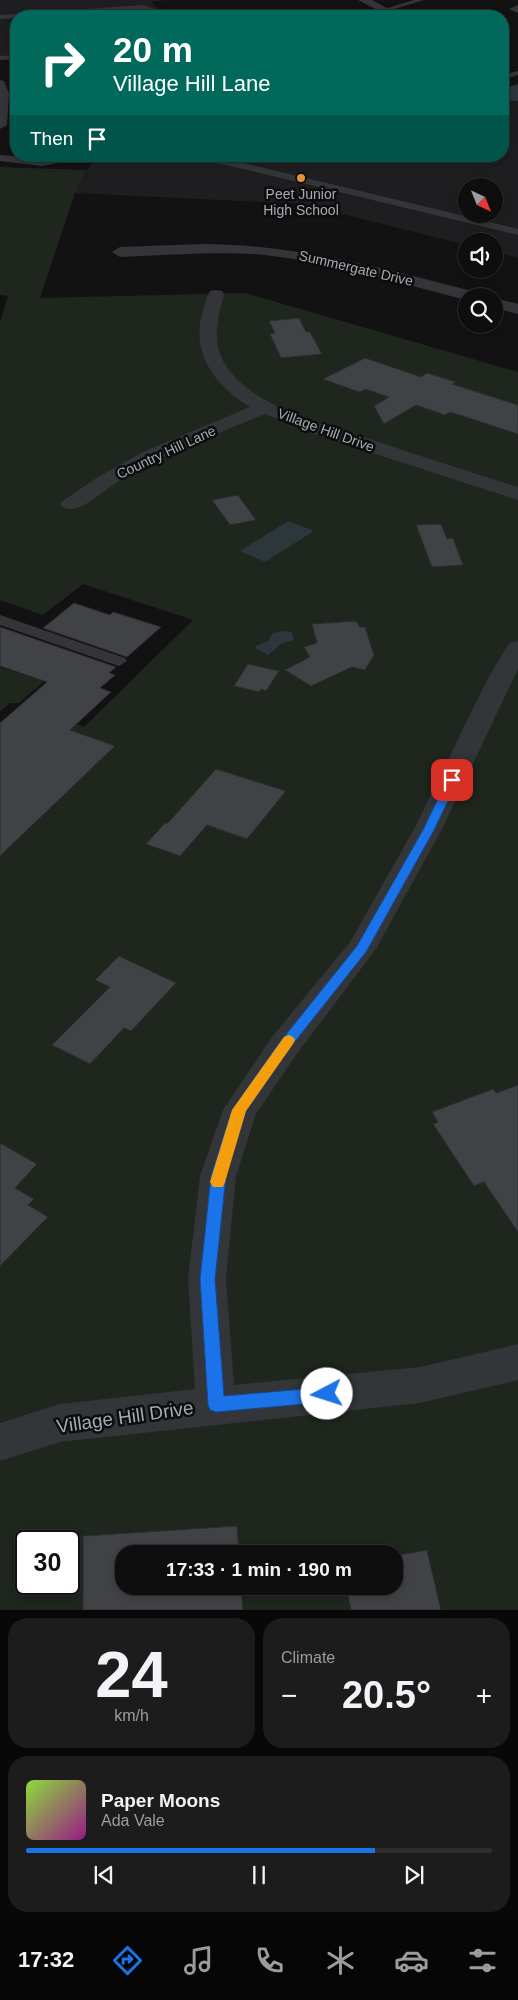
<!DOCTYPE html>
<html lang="en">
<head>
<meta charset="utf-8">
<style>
  :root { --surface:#0e0e0e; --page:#1c1c1c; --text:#f1f3f6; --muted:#9b9c9e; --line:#2e2e2e; --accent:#1a73e8 }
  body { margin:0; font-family:Arial,sans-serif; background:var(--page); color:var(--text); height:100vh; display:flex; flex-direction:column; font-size:19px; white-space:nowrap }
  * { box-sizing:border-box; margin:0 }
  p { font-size:16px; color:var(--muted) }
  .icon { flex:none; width:28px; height:28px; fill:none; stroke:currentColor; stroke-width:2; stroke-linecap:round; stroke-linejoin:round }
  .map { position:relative; height:1610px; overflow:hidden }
  .sheet { display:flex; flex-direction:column; gap:8px; padding:8px; background:#080808; flex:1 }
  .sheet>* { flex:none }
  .hud { position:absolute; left:10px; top:10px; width:499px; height:152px; border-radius:20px; box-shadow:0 2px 8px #0003,0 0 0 1px var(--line); background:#00695c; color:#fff; overflow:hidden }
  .needle { width:32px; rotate:137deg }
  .buttons { position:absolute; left:458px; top:178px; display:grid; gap:10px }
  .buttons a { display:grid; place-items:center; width:45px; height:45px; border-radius:50%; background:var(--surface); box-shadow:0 2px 8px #0003,0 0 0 1px var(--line); font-size:25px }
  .speed { position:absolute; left:15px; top:1530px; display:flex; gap:10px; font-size:25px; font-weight:700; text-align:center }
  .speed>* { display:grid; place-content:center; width:65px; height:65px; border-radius:50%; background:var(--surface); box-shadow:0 2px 8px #0003,0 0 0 1px var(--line); line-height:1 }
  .speed .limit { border:2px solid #111; border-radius:8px; background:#fff; color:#111 }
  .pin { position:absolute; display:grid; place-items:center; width:42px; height:42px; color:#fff; margin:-21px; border-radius:10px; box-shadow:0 2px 8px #0006 }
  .me { position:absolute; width:55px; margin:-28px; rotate:265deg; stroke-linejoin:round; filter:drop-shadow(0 0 4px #0008) }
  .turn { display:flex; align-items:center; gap:18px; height:105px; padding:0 20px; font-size:22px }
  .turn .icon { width:65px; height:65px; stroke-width:2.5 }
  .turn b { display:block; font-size:35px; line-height:42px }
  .then { display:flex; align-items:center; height:48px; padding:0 20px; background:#0003; gap:10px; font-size:19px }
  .big { font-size:38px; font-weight:600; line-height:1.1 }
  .sheet .widget { flex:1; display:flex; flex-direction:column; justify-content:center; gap:8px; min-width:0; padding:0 18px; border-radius:20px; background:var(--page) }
  .sheet .dial { align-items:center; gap:0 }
  .dial b { font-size:65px; line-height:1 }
  .song { display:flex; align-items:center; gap:15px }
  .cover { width:60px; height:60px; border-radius:8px; background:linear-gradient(135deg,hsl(90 70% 55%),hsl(310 70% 35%)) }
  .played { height:5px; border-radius:2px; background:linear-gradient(90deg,var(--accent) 75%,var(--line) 75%) }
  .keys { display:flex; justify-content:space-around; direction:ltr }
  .heat { display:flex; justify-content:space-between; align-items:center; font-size:28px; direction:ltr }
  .sheet .tiles { flex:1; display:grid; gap:8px; grid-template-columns:1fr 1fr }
  .widget:last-child { grid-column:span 2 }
  .trip { position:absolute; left:115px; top:1545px; width:288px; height:50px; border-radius:20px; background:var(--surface); box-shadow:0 2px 8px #0003,0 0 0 1px var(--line); font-weight:600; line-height:50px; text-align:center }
  .tabs { display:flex; height:80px; justify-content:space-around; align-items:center; background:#060606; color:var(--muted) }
  .tabs .icon { width:35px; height:35px }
  .tabs .selected { color:var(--accent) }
  .tabs b { font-size:22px; color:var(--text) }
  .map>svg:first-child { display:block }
</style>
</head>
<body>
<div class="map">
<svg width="518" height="1610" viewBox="0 0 518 1610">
  <rect width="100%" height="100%" fill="#121213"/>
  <g fill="#1e1e20" fill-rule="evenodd">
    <polygon points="0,0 168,0 151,2 166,16 16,16 16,59 0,60"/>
    <path d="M518,101V258L494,252V241H466V245L302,204L75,193L95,156H502L503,102ZM466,186H494V214H466Z"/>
  </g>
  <g fill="#1e261e" fill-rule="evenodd">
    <path d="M0,167L87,170L75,193L40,298L245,293L518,372V1610H0V856L46,812L0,774L61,796L115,746L45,721L51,716L84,727L193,620L83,584L43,615L0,600V322L8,296L0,295ZM26,1541H69V1584H26ZM124,1554H394V1586H124Z"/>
    <polygon points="58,657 70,659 19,703 10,703 0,711 0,667 33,678"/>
  </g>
  <g fill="#2c363b">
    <polygon points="518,84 518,101 503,101 503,89"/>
    <polygon points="288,521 314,531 265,562 240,551"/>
    <polygon points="283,631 292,632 294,640 281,644 268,655 255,648 256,646 268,641 273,633"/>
  </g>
  <g fill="#414246" stroke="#2c2c2f">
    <polygon points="299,318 306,332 310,332 322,354 281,358 270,334 275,333 269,321"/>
    <polygon points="365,358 421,377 427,373 456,382 452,384 518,405 518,434 450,412 445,415 416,405 384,424 374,406 389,397 365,389 359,392 323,379"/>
    <polygon points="238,495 256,520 230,525 212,500"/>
    <polygon points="441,524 447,539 453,538 463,565 432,567 416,525"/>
    <polygon points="74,603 110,615 113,612 161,627 127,657 43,628"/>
    <polygon points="356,621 360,627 365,627 374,655 365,670 352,667 311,686 285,670 310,657 304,647 317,643 312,624"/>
    <polygon points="0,627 116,667 109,673 115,675 100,688 111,692 70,730 115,746 0,856 0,723 47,682 0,666"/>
    <polygon points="248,664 279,671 266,691 261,689 259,692 234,686"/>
    <polygon points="216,769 286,791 247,839 207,825 180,856 146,844 165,823 168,823"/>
    <polygon points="119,956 176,983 131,1031 124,1028 90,1064 52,1045 110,987 95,980"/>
    <polygon points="518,1085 518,1232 484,1182 474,1186 433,1124 438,1122 432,1112 493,1089 496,1093"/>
    <polygon points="0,1143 37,1164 15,1188 34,1199 28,1205 48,1217 0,1266"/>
    <polygon points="237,1526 239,1554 124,1554 124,1586 241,1586 243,1610 83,1610 83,1536"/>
    <polygon points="427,1550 441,1610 351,1610 346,1586 394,1586 394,1556"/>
  </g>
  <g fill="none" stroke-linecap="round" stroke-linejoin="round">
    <g fill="#333538" fill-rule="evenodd">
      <polygon points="414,0 424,0 371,16 361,16"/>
      <polygon points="143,5 155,9 161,16 155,16 151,11 143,9 0,19 0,15"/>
      <polygon points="518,5 518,13 509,9"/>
      <polygon points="16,55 16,59 0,60 0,56"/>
      <polygon points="518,71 518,75 502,80 502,75"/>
      <polygon points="16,154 16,156 42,161 60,156 151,156 135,161 63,162 42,166 0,161 0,155 14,156"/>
      <polygon points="154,156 211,156 235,161 518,229 518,235 235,167 211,162 158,159"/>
      <polygon points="0,615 125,658 127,661 119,666 113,664 0,625"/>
    </g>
    <g fill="#333538" fill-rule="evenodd">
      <polygon points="358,0 372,0 394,12 389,15 385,14"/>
      <polygon points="0,80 4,81 9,93 7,125 0,129"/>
      <path d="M202,244C296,244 385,269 476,292L478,296H466V300C400,283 334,263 265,255C217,251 168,255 120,257L112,252L120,247Z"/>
      <path d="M216,290L222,291L224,295C218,318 211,342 225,364C253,410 336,428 385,444C429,459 473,473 518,487V500L314,434L265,414C213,436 157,455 110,487C96,496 81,513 64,508L60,504L64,500L98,477L145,451L250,407C216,386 191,355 202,314C204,306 206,298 210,291Z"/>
      <polygon points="494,298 518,304 518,314 494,308"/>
      <polygon points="518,641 518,669 442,829 376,949 296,1055 256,1114 236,1176 226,1279 234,1385 420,1367 518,1344 518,1380 420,1403 60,1442 0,1461 0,1423 60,1404 195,1389 188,1279 200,1176 223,1110 272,1037 350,942 414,829 487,680 509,643"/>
    </g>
  </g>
  <polygon fill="#1a73e8" stroke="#114b97" points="452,776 458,780 434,830 366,952 289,1049 246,1111 226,1176 215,1279 224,1396 327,1387 333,1389 335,1394 333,1400 327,1402 216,1412 210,1410 208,1405 200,1279 211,1176 232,1110 280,1042 357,946 423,830 447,780"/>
  <polygon fill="#f59e0b" points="289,1035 293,1037 295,1040 293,1044 246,1111 225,1182 223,1187 213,1187 210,1182 232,1110 284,1037"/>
  <circle fill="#e49139" stroke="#0d0d0e" stroke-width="2" cx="301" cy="178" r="5"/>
  <g text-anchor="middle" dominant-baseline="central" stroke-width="5" stroke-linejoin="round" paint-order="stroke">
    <g font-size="14" fill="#a4abb3" stroke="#0d0d0e">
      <text x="301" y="194">Peet Junior<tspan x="301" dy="16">High School</tspan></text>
    </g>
    <g font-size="14" fill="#a4abb3" stroke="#0d0d0e">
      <text transform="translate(356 268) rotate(13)">Summergate Drive</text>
      <text transform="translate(326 430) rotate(20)">Village Hill Drive</text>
      <text transform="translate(166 452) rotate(-25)">Country Hill Lane</text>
    </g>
    <g font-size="19" fill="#a4abb3" stroke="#0d0d0e">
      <text transform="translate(125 1417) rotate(-8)">Village Hill Drive</text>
    </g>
  </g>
</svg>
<div class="buttons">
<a><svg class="needle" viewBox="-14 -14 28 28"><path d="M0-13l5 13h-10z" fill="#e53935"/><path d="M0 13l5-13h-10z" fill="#9b9c9e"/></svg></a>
<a><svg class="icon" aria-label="sound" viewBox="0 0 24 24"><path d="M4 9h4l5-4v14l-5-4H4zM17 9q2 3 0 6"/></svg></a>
<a><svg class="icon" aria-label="search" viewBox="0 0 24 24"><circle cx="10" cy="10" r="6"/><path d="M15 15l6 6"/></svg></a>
</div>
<div class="speed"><div class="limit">30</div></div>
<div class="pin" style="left:452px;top:780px;background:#d93025"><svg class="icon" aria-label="arrive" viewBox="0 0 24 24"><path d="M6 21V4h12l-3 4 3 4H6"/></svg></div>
<svg class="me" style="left:327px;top:1394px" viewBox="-20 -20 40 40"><circle r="19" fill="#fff"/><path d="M0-13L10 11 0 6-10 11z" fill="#1a73e8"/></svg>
<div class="trip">17:33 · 1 min · 190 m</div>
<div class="hud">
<div class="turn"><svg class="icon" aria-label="right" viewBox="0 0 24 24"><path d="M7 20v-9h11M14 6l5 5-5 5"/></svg><div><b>20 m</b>Village Hill Lane</div></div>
<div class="then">Then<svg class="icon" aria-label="arrive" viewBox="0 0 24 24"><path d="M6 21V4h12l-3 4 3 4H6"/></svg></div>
</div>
</div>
<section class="sheet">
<div class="tiles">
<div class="widget dial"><b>24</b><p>km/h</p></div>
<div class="widget"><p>Climate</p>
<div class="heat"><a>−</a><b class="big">20.5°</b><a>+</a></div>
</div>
<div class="widget">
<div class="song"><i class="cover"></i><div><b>Paper Moons</b><p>Ada Vale</p></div></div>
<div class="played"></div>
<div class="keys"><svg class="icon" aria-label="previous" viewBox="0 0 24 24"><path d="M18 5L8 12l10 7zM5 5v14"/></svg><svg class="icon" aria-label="pause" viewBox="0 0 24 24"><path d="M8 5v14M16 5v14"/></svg><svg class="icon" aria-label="next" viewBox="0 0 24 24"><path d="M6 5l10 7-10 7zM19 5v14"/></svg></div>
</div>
</div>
</section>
<nav class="tabs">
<b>17:32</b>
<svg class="icon selected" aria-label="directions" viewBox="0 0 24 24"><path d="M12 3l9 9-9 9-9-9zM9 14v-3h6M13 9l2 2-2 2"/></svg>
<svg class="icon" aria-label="music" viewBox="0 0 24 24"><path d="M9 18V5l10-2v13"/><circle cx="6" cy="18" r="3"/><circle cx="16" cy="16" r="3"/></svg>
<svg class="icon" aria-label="phone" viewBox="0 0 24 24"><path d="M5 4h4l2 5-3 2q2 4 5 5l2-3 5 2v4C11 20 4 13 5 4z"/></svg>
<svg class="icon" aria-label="climate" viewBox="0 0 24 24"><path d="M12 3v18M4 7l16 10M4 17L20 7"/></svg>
<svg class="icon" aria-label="car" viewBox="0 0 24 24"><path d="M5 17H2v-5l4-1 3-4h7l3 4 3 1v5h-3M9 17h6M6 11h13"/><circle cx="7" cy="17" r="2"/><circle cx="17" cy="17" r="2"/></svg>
<svg class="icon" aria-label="filters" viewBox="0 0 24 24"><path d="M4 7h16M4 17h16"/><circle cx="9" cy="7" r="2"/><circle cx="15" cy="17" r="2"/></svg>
</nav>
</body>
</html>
